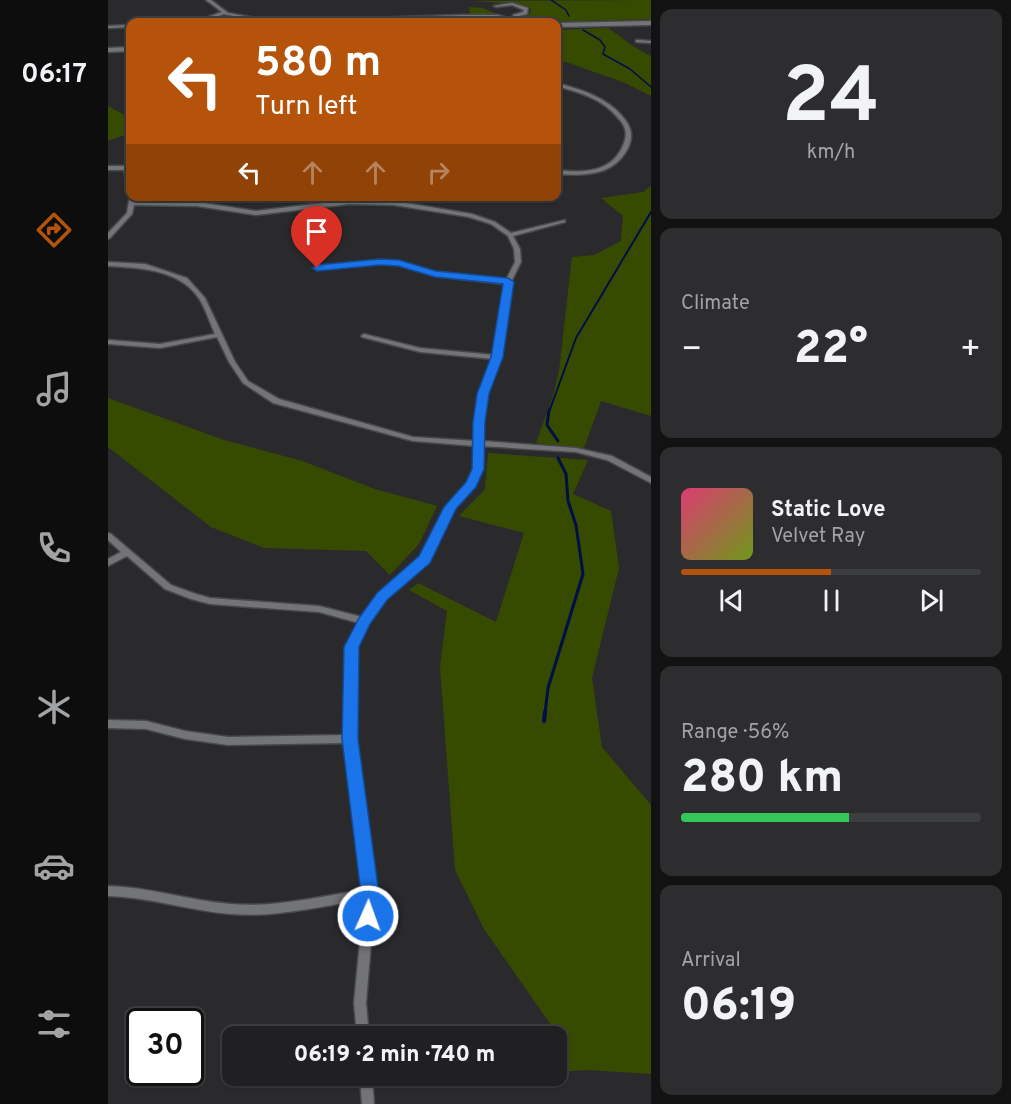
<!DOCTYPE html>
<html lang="en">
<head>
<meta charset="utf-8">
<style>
  :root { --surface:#202022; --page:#2d2d2f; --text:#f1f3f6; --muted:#a2a3a5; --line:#3d3e40; --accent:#b45309 }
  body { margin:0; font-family:Overpass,sans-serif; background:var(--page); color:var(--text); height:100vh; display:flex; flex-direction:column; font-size:22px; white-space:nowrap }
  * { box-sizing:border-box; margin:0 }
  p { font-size:20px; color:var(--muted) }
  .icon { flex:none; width:33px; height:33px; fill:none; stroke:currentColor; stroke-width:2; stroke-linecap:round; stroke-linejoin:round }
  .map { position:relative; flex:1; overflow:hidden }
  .drawer { display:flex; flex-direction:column; gap:9px; padding:9px; background:#121213; width:360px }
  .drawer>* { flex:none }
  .banner { position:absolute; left:18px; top:18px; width:435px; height:183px; border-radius:12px; box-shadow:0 2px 4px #0004,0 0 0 2px var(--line); background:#b45309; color:#fff; overflow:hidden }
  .speed { position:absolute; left:18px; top:1008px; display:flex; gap:12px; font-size:30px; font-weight:700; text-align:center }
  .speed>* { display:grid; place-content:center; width:78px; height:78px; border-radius:50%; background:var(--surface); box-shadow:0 2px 4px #0004,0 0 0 2px var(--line); line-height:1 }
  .speed .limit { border:3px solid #111; border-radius:9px; background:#fff; color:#111 }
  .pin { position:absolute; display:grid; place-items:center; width:51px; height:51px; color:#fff; margin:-62px -26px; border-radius:50% 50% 50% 0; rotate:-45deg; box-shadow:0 0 6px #0007 }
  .pin .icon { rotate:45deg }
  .me { position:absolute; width:66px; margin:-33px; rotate:2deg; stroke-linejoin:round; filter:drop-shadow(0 0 4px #0008) }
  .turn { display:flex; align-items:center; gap:21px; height:126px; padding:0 30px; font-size:27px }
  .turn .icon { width:78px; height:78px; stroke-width:2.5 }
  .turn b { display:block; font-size:42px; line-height:51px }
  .lanes { display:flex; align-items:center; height:57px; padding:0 30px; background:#0003; justify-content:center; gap:30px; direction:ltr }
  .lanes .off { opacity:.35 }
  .big { font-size:45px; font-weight:800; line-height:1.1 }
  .drawer .card { flex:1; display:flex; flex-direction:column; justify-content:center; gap:9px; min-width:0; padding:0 21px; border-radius:12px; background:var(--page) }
  .drawer .dial { align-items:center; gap:0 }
  .dial b { font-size:78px; line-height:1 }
  .song { display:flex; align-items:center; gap:18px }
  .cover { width:72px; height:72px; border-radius:9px; background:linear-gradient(135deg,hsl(340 70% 55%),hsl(80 70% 35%)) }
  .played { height:6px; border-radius:3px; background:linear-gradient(90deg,var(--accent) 50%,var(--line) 50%) }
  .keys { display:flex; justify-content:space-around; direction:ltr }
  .heat { display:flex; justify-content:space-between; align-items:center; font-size:33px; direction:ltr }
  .charge { height:9px; border-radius:4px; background:linear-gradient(90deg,#34c759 56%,var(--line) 0) }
  .trip { position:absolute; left:114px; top:1026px; width:345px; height:60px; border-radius:12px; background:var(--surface); box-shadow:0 2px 4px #0004,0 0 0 2px var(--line); font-weight:800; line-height:60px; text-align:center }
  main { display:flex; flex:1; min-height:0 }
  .tab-bar { display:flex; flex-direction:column; width:108px; justify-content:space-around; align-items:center; background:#0d0d0e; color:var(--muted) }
  .tab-bar .icon { width:42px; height:42px }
  .tab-bar .current { color:var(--accent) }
  .tab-bar b { font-size:27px; color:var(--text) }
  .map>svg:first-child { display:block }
</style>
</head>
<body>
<main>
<nav class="tab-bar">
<b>06:17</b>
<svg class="icon current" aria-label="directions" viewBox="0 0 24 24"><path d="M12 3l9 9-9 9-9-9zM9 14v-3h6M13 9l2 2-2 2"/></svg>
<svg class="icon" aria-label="music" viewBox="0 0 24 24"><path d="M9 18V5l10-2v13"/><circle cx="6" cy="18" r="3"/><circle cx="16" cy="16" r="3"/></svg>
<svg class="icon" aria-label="phone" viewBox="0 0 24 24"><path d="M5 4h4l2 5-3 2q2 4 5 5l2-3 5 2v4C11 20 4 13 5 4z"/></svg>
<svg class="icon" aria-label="climate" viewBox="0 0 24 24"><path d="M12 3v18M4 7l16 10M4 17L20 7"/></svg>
<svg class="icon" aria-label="car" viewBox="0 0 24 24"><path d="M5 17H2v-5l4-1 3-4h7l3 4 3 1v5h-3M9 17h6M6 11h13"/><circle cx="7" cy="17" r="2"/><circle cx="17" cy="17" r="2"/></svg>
<svg class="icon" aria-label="filters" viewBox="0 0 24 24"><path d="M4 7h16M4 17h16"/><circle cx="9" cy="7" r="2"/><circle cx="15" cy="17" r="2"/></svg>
</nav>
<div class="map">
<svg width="543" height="1104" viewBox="0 0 543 1104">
  <rect width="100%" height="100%" fill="#2a2a2d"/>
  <g fill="#364b00">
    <polygon points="543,0 543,19 431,22 418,22 414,19 422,14 423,9 418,5 366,1"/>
    <polygon points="361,7 375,8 390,15 389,22 275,22 363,19"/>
    <path d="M500,28C515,38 527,49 543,56V96L515,82L449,59V30Z"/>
    <polygon points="0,106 22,118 22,133 0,141"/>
    <polygon points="543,186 543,416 493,401 476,448 428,443 445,396 451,371 464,257 486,255 513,241 515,216 493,198 535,192"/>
    <polygon points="0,398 116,440 194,461 267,489 329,506 311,544 282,575 258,551 156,548 103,527 0,447"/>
    <polygon points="380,453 480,460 465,494 503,511 511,568 484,678 494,747 543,805 543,1074 479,1070 449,1072 448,1036 444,1036 443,1025 376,929 347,870 332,667 339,611 301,590 310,583 388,622 416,533 351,516 377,489"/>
  </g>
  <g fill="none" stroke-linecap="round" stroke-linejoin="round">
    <g stroke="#020e46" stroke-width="1.5">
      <polyline points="443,0 458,10 461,16"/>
      <polyline points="475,30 492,40 497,47 495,54 522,69 543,87"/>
    </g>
    <polyline stroke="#020e46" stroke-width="2" points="441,412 468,338 543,212"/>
    <g stroke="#020e46" stroke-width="3">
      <polyline points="441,410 439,425 450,441"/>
      <polyline points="437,713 440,688 475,574 468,525 460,501 458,474 450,458"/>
    </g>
    <polyline stroke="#020e46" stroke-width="4" points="436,721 437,712"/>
    <g stroke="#48484b" stroke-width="3">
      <g id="street">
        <polygon points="98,0 103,0 120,13 154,19 201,20 354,15 390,15 412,22 407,22 390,18 354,17 254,22 154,22 116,14 94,22 89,22 89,21 114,12"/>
        <polygon points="404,3 420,8 419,14 407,17 405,17 405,15 415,12 416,10 404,5 388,7 386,6"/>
        <polygon points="22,25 22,27 0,28 0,26"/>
        <polygon points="530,40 543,41 543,43 528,42 528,40"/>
        <path d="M448,83C472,89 498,97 514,116C522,125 526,134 521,146C507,176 478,176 448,174V170C476,173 505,173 516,143C520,133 517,125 510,118C495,99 471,92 448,86Z"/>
        <polygon points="22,161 22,166 21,168 22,175 22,186 19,184 16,170 0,170 0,166 16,166"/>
        <path d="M22,195L28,196L27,201L89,202L148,211L241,200L286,201L364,214L387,222L403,233L457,220V222L405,236L412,249L413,262L403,282L392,357L379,394L375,422L374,441L468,448L504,456L543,477V483L499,460L468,452L374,446V469L367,484L346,508L320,562L277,598L260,622L248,647L247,739L267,894L258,1003L261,1036H249L246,1003L256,900C212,906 168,918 123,914C82,911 42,897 0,896V886C42,887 82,901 123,904C168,908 212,896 256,890L238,743L120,745L77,739L38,729L0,728V720L38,721L77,731L120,737L237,735L240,647L251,623L211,612L102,604L83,599L57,589L19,556L0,566V559L13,552L0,540V533L3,534L63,585L85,593L102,598L211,606L254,617L271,594L314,558L339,507L360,483L366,469L367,446L305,441L165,403L135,383L121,362L109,337L52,348L0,344V340L52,344L107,334C102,323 98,310 92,300C73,269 32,268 0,266V262L37,264L79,278L97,298L127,362L140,381L171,399L305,437L367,441V422L371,394L385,359L312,352L254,337L253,336L256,334L312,348L386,355L397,284L327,276L291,265L272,264L209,270L206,268L209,266L272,260L291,261L328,272L398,280L407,262L406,249L400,236L383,224L361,217L286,205L241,204L148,215L89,206L26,205L24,214L2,238L0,239V233L19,213Z"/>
        <polygon points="252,1076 264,1076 266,1104 254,1104"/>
      </g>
    </g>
    <g stroke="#48484b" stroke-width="3">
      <g id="secondary">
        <polygon points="543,21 543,25 448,27 448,23"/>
        <polygon points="22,47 22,51 0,52 0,48"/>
      </g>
    </g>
    <use href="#street" fill="#737477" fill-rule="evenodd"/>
    <use href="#secondary" fill="#737477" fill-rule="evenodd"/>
  </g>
  <polygon fill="#1a73e8" stroke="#114b97" stroke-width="1.5" points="272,259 291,260 328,271 400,278 406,282 395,357 381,394 377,422 376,469 368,487 348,509 322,563 279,600 262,624 251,647 250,739 271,894 266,922 260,924 253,922 251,916 253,894 234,739 236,647 251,618 269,593 311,556 336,507 358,482 364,469 365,422 369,394 383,357 395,284 327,277 290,266 272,265 209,271 204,268 209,265"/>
</svg>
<div class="speed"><div class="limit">30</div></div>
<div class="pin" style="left:209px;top:268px;background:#d93025"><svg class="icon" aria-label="arrive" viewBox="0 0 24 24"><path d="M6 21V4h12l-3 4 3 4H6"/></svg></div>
<svg class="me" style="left:260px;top:916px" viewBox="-20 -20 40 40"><circle r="17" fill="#1a73e8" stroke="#fff" stroke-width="3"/><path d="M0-11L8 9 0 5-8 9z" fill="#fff"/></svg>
<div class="trip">06:19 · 2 min · 740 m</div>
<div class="banner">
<div class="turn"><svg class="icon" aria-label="left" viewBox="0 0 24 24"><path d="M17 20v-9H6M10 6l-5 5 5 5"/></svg><div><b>580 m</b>Turn left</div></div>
<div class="lanes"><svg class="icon" aria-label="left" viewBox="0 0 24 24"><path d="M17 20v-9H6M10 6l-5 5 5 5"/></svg><svg class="icon off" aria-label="ahead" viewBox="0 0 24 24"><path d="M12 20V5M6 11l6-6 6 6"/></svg><svg class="icon off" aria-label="ahead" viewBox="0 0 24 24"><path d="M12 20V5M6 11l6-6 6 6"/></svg><svg class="icon off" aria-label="right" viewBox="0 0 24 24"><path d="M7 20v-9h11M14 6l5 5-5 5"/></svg></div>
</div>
</div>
<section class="drawer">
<div class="card dial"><b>24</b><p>km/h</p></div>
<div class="card"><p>Climate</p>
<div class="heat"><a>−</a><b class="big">22°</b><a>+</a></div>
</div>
<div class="card">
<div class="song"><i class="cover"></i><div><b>Static Love</b><p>Velvet Ray</p></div></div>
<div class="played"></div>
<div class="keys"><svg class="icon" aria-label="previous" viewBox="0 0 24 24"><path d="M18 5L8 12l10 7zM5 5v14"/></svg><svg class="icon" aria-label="pause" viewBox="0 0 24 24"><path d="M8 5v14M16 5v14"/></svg><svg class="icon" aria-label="next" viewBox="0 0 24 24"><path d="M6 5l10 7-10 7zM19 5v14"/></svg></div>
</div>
<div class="card"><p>Range · 56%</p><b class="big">280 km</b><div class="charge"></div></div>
<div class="card"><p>Arrival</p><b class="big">06:19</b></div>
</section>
</main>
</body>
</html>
